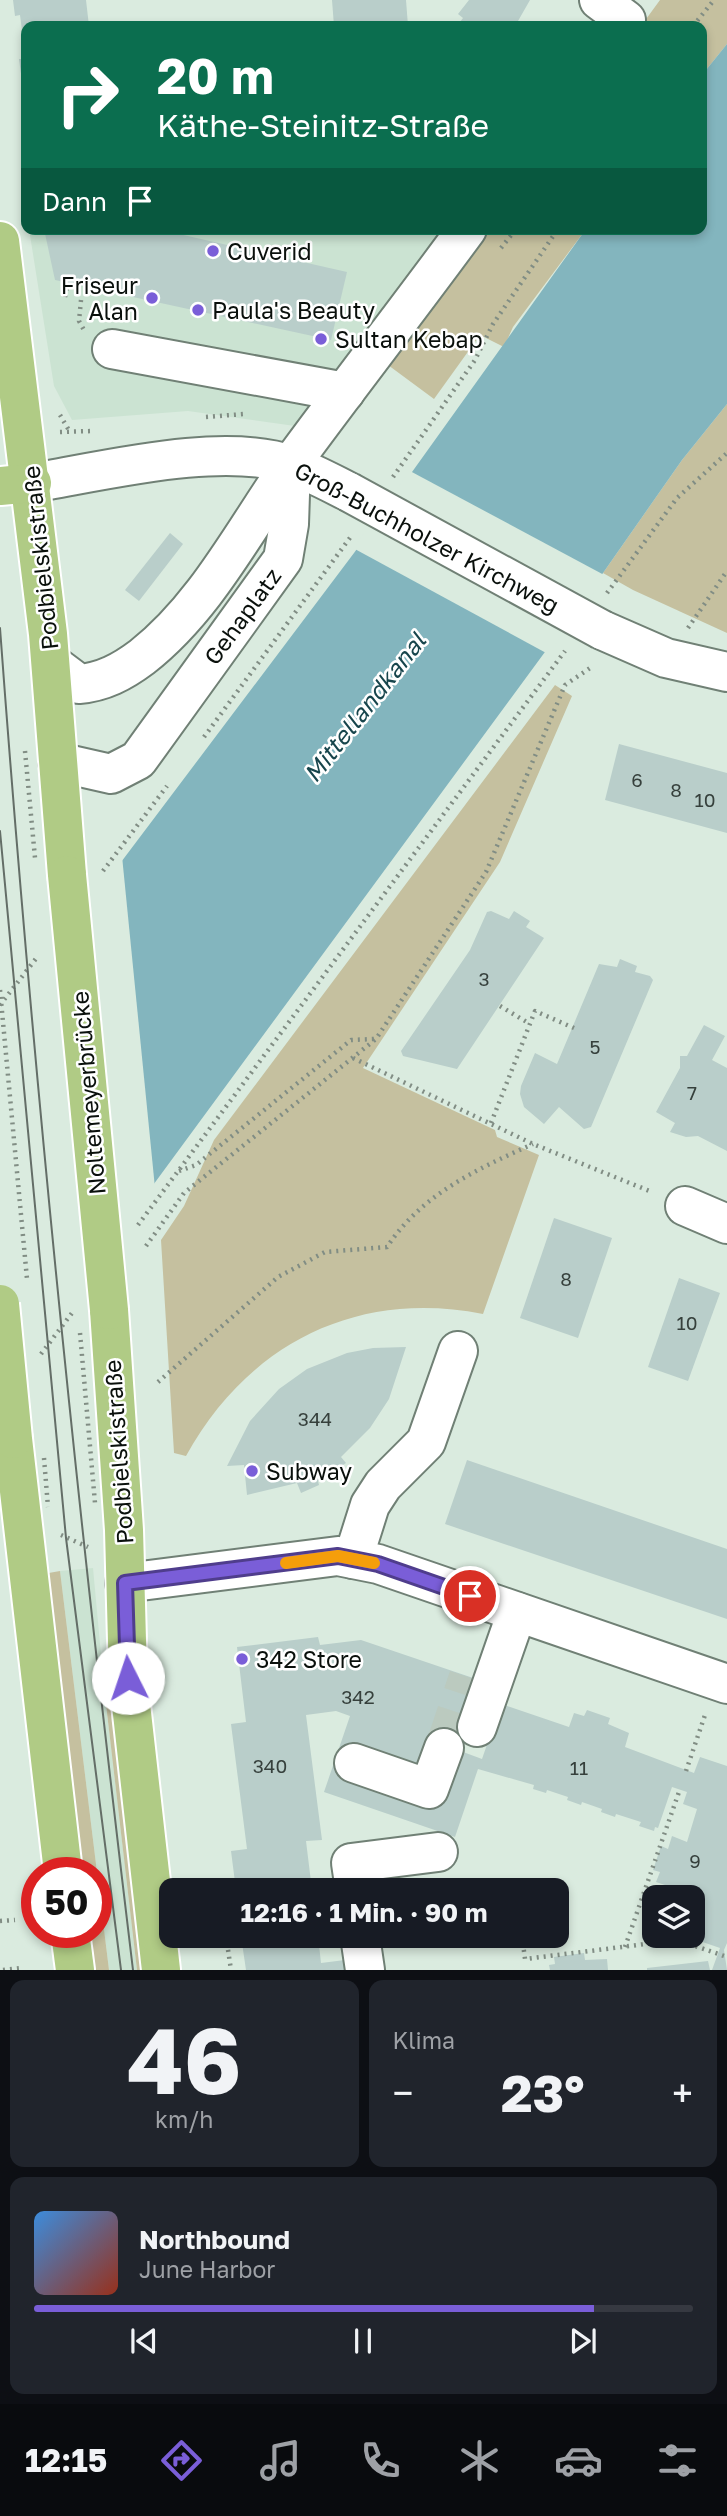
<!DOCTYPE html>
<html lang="de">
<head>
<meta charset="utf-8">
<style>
  :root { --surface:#171b24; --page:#20242c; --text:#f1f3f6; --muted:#9ea1a6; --line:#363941; --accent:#7a5ed8 }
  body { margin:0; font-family:"Golos Text",sans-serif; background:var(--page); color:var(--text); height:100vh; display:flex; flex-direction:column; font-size:26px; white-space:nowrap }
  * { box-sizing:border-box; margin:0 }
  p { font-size:23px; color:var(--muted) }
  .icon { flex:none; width:38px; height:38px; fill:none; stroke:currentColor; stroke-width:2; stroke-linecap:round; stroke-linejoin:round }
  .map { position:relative; height:1970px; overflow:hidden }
  .sheet { display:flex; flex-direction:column; gap:10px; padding:10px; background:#0d0f14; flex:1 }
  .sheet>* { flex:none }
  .banner { position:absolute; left:21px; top:21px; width:686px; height:214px; border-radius:14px; box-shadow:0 4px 10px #0003; background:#0b6e4f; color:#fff; overflow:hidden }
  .controls { position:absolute; left:642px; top:1885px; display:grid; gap:14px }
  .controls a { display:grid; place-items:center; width:63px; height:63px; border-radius:14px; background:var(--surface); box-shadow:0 4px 10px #0003; font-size:35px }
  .speed { position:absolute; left:21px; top:1857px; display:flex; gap:14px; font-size:35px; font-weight:700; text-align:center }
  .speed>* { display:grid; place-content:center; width:91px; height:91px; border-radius:50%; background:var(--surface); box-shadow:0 4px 10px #0003; line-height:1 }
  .speed .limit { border:10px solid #d22; background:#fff; color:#111 }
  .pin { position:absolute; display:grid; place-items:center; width:60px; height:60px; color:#fff; margin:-30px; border:4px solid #fff; border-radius:50%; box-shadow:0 2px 7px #0007 }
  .me { position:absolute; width:77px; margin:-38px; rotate:356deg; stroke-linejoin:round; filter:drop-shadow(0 0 5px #0008) }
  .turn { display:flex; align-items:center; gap:24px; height:147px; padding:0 21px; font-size:32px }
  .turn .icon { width:91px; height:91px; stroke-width:2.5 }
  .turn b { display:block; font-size:49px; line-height:60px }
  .then { display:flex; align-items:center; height:66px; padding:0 21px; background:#0003; gap:14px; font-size:26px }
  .big { font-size:52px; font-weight:700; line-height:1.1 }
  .sheet .card { flex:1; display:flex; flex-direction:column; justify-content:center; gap:10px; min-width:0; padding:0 24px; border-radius:14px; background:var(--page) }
  .sheet .dial { align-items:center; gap:0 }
  .dial b { font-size:91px; line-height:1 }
  .song { display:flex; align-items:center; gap:21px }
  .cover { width:84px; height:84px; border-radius:10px; background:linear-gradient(135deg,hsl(210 70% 55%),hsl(10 70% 35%)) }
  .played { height:7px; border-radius:4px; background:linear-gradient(90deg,var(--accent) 85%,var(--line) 85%) }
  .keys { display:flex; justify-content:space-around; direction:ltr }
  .heat { display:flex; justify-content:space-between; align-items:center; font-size:38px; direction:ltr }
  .sheet .tiles { flex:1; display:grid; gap:10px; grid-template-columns:1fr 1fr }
  .card:last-child { grid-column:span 2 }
  .trip { position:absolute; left:159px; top:1878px; width:410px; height:70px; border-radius:14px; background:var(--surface); box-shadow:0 4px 10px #0003; font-weight:700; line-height:70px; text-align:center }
  .tab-bar { display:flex; height:112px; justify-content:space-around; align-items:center; background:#090b0e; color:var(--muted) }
  .tab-bar .icon { width:49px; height:49px }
  .tab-bar .active { color:var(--accent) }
  .tab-bar b { font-size:32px; color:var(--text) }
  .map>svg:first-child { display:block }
</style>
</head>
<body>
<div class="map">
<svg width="727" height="1970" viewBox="0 0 727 1970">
  <rect width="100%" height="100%" fill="#daebdf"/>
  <g fill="#cbe3d2">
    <polygon points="29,229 483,229 488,231 388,365 324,439 295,426 188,411 72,420 54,386"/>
    <polygon points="93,1568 104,1687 137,1970 109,1970 60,1571"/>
  </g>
  <g fill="#c5c09f">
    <polygon points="660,0 727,0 727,44 702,75 702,26 641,26"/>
    <polygon points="489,229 586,229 513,327 504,347 480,335 434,399 388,365"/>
    <polygon points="727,404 727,633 633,590 603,573 682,460"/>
    <path d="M555,685L572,696L500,862L363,1068L495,1130L497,1137L539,1155L483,1314C356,1289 248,1344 186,1456L174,1453L161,1240L184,1206L214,1140Z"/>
    <polygon points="60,1571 109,1970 93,1970 88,1932 96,1932 96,1872 81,1872 43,1574"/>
    <polygon points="112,1685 144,1970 137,1970 104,1687"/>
  </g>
  <polygon fill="#83b5be" points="727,44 727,404 682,460 603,573 123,1226 94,898 354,553 586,229 702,229 702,75"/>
  <g fill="#daebdf">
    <polygon points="410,471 606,576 548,654 353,548"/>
    <polygon points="122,856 155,1188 0,1389 0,1014"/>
  </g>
  <g fill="#b9ceca">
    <polygon points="13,0 86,0 89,26 26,26 25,53 20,15 15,16"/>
    <polygon points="332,0 406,0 408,26 334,26"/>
    <polygon points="469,0 530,0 518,21 525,26 457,26 463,18 458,14"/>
    <polygon points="19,59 26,59 26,103 25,103"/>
    <polygon points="44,229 157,229 347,272 331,340 55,280"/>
    <polygon points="170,533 183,544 139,601 125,590"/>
    <polygon points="619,744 727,773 727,833 605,800"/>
    <polygon points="491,911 509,919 514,911 530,921 526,927 544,938 457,1069 403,1056 401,1051 470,950 487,912"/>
    <polygon points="620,959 637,966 635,972 650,976 653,980 591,1127 584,1129 559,1107 544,1124 524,1107 520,1094 521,1086 535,1053 557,1064 599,964 617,967"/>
    <polygon points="704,1025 725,1036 712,1060 727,1068 727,1151 698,1136 686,1137 670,1132 675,1123 656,1112 680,1068 680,1056 687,1056"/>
    <polygon points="554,1218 612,1238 578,1338 520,1318"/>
    <polygon points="679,1278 720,1293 688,1381 648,1367"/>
    <polygon points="406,1347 389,1399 370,1428 341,1457 346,1463 318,1481 319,1485 301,1493 297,1483 247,1495 244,1465 227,1466 250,1421 279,1389 307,1369 347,1353 373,1348"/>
    <polygon points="467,1460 727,1549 727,1619 445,1524"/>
    <polygon points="318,1637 320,1645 361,1640 479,1680 455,1749 482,1759 501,1704 569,1727 574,1713 584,1716 587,1710 610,1718 608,1724 629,1733 625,1747 694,1773 700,1757 727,1766 727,1943 724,1950 727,1970 712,1970 720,1948 685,1936 693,1936 693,1897 667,1897 671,1887 656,1882 660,1872 653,1870 661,1846 668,1849 672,1836 687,1842 697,1809 683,1804 687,1792 672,1787 658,1828 655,1827 654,1831 639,1826 641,1822 616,1814 615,1817 601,1812 602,1809 582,1802 581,1805 567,1800 568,1797 547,1790 546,1793 533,1789 534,1785 478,1769 455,1837 324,1792 350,1716 336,1711 306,1715 322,1840 306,1841 312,1890 236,1890 231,1851 247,1849 231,1724 246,1722 237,1647"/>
    <polygon points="241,1936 318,1936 321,1963 353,1959 354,1970 246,1970"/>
    <polygon points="584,1953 585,1960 607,1959 608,1970 550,1970 549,1965 555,1964 554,1957"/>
    <polygon points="708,1961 710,1970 647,1970 647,1968"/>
  </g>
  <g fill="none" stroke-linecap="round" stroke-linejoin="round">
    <polyline stroke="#bbcabf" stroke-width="38" stroke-dasharray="38 19" stroke-linecap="butt" points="444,1748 468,1677"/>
    <g stroke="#708075" stroke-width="42">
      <g id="minor">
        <polyline points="599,0 626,20"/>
        <polyline points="112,349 345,392"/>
        <path d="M32,483C104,471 223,441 291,465C311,472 331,483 349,492"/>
        <polyline points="602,630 666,658 727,672"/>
        <path d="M51,663L79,684C103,682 122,672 142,657C206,607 245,529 291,464C349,385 409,308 467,229"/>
        <polyline points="58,762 111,774 138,760 283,559 289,524 291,465"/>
        <polyline points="685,1206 727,1224"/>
        <polyline points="353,1559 370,1505 383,1485 426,1442 458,1351"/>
        <polyline points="125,1583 338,1556 378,1564 727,1684"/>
        <polyline points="477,1727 517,1612"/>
        <polyline points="354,1763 429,1789 444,1748"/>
        <polyline points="355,1890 351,1863 438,1852"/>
        <polyline points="360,1936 365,1970"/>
      </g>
    </g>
    <g stroke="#fff" stroke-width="42">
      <g id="major">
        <polyline points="0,241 48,634 67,875"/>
        <polyline points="0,486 32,483"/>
        <polyline points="109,1310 124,1530 128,1678 161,1970"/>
        <polyline points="13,1439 63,1872"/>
        <polyline points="70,1932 75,1970"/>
      </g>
    </g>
    <g stroke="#818d84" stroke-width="4.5" stroke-dasharray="2 5" stroke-linecap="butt">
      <polyline points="693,26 714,0"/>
      <polyline points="501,248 516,229"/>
      <polyline points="65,297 68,283"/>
      <polyline points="81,300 79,321 84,330"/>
      <polyline points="60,415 70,432"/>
      <polyline points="206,417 244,414"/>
      <polyline points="60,432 93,431"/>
      <polyline points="393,477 475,360 493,324 558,229"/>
      <polyline points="607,593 677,498 727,453"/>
      <polyline points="688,628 727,571"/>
      <polyline points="204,737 352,535"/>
      <polyline points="103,871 167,786"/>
      <polyline points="0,1005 38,956"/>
      <polyline points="500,1006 530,1024"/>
      <polyline points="353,1058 533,1144 652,1192"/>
      <polyline points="491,1123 535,1011 574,1028"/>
      <polyline points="179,1171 196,1165 351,1040 374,1039"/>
      <polyline points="138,1225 565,651"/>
      <polyline points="146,1246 184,1193 376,1039 486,872 565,685 593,666"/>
      <polyline points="41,1354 72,1313"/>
      <path d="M158,1382L278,1277L325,1252L387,1247C422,1194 477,1169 533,1144"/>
      <polyline points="61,1535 88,1547"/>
      <polyline points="686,1771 705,1715"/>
      <polyline points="0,1921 15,1920"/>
      <polyline points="226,1936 231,1970"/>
      <polyline points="522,1936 525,1959 678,1940 727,1957"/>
      <polyline points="625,1947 680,1789"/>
      <polyline points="3,1970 21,1968"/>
    </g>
    <use href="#minor" stroke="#fff" stroke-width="38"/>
    <use href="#major" stroke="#b0cb85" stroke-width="38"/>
    <g stroke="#646e67" stroke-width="2">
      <path d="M0,628C33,1076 79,1524 133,1970"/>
      <polyline points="0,831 66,1538 121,1970"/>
    </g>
    <g stroke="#708075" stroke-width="42" stroke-linecap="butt">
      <polyline id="minor-bridge" points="349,492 602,630"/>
    </g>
    <g stroke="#fff" stroke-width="42" stroke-linecap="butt">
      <g id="major-bridge">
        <polyline points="67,875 109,1310"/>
        <polyline points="0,1304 13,1439"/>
      </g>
    </g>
    <g stroke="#818d84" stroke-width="4.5" stroke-dasharray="2 5" stroke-linecap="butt">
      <polyline points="25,751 35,858"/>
      <polyline points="0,990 27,1279"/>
      <polyline points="80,1333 95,1503"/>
      <polyline points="44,1458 48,1507"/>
    </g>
    <use href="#minor-bridge" stroke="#fff" stroke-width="38"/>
    <use href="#major-bridge" stroke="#b0cb85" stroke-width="38"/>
  </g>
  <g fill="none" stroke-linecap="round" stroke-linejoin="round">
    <g stroke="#4f3d8c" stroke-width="18">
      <polyline id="route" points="128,1678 125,1583 338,1556 378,1564 470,1596"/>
    </g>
    <use href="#route" stroke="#7a5ed8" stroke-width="12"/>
    <polyline stroke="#f59e0b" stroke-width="12" points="286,1563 338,1556 374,1563"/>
  </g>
  <g fill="#7a5ed8" stroke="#fff" stroke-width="2.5">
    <circle cx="213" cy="251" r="7"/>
    <circle cx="152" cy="298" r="7"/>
    <circle cx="198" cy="310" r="7"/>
    <circle cx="321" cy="339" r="7"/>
    <circle cx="252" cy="1471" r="7"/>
    <circle cx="242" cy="1659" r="7"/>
  </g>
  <g text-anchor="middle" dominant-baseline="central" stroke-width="5" stroke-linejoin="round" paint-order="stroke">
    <g font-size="19" fill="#36403c">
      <text x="637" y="779">6</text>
      <text x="676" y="789">8</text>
      <text x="705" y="799">10</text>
      <text x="484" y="978">3</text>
      <text x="595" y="1046">5</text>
      <text x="692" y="1092">7</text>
      <text x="566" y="1278">8</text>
      <text x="687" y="1322">10</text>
      <text x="315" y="1418">344</text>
      <text x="358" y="1696">342</text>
      <text x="270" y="1765">340</text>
      <text x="579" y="1767">11</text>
      <text x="695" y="1860">9</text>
    </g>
    <g font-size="23" fill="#0a100c" stroke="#fff" text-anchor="start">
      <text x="227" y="251">Cuverid</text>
      <text x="138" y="285" text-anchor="end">Friseur<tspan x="138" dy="26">Alan</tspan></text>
      <text x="212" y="310">Paula's Beauty</text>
      <text x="335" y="339">Sultan Kebap</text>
      <text x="266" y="1471">Subway</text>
      <text x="256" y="1659">342 Store</text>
    </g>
    <g font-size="23" fill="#0a100c" stroke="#fff">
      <text transform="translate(427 537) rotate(28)">Groß-Buchholzer Kirchweg</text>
      <text transform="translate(40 558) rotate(-96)">Podbielskistraße</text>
      <text transform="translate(242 616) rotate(-54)">Gehaplatz</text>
      <text transform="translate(88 1093) rotate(-95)">Noltemeyerbrücke</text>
      <text transform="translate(118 1452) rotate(-94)">Podbielskistraße</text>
    </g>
    <g font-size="24" font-style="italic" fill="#17454c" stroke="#fff">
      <text transform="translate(364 707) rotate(-52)">Mittellandkanal</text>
    </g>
  </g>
</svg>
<div class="controls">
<a><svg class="icon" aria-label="layers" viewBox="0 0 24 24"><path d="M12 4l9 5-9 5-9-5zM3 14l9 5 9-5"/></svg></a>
</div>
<div class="speed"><div class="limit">50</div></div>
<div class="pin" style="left:470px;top:1596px;background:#d93025"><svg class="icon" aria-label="arrive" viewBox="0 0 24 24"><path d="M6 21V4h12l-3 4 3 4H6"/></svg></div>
<svg class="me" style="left:128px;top:1678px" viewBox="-20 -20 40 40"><circle r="19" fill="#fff"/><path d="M0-13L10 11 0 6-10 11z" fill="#7a5ed8"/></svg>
<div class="trip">12:16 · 1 Min. · 90 m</div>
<div class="banner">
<div class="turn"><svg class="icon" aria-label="right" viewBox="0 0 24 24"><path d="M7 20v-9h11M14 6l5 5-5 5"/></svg><div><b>20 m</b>Käthe-Steinitz-Straße</div></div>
<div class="then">Dann<svg class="icon" aria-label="arrive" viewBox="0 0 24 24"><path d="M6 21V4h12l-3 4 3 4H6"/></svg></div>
</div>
</div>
<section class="sheet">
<div class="tiles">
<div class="card dial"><b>46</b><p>km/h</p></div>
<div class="card"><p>Klima</p>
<div class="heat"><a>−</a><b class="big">23°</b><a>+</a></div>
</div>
<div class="card">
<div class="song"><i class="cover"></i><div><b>Northbound</b><p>June Harbor</p></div></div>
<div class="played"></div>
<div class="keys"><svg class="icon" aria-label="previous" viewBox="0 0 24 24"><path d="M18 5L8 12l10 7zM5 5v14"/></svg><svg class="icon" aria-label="pause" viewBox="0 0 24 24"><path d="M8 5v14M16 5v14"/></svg><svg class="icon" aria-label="next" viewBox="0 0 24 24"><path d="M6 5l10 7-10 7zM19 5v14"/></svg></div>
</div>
</div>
</section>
<nav class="tab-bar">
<b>12:15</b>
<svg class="icon active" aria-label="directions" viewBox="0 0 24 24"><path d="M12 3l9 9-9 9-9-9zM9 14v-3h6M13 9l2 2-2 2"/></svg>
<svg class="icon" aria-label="music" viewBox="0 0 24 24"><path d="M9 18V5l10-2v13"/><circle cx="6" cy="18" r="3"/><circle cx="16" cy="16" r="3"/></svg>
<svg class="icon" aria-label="phone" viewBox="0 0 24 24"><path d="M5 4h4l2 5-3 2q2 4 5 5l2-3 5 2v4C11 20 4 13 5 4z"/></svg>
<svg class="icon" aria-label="climate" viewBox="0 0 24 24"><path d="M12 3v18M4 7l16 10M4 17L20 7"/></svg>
<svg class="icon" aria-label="car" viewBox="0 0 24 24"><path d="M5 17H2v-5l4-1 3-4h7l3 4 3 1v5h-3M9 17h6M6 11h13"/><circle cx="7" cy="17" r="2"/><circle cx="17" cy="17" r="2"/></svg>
<svg class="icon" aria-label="filters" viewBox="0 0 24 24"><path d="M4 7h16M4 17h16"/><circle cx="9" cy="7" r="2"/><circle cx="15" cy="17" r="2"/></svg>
</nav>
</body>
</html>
